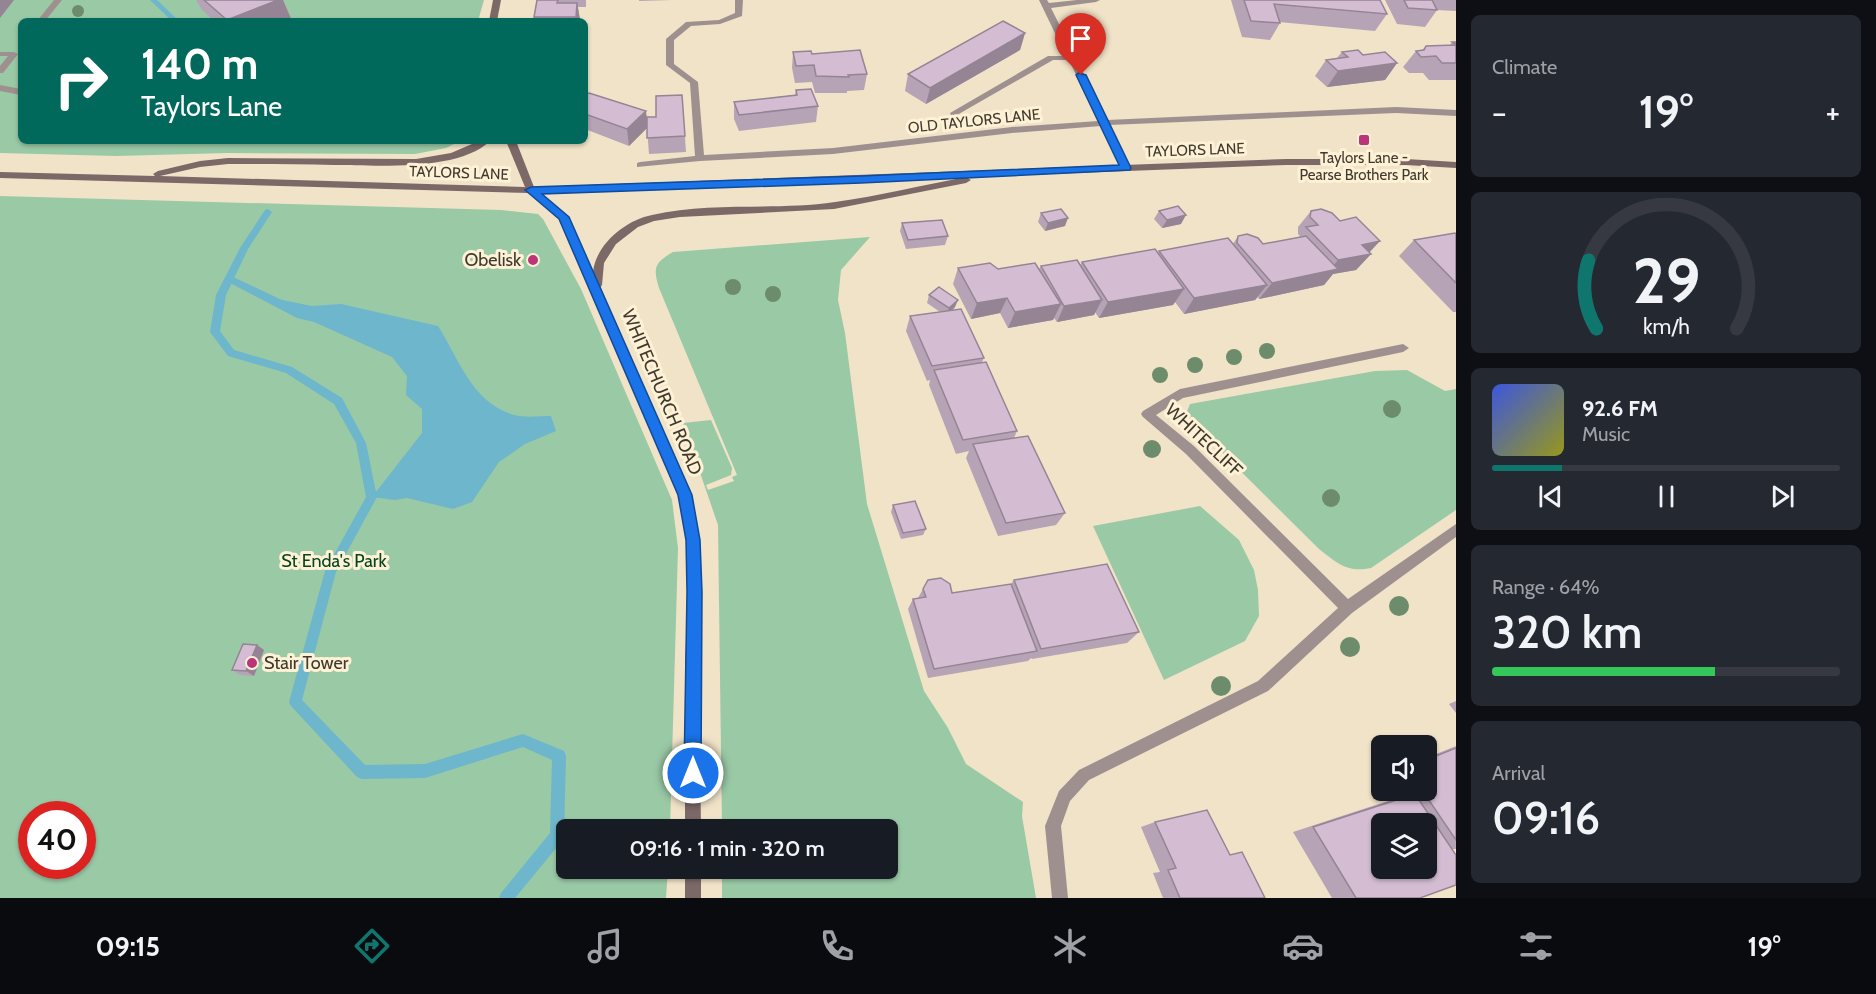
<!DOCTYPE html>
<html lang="en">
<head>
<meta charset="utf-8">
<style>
  :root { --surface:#171b24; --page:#242831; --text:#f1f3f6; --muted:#9ea1a6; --line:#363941; --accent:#0f766e }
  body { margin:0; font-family:Cabin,sans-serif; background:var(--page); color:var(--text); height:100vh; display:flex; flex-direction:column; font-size:22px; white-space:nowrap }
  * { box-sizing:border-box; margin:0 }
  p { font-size:20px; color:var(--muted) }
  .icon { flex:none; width:33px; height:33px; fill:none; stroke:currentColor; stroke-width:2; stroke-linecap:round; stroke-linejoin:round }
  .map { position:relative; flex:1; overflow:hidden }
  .details { display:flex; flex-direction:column; gap:15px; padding:15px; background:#0d0f14; width:420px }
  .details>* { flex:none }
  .hud { position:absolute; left:18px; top:18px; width:570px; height:126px; border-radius:9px; box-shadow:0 2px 4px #0004; background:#00695c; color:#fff; overflow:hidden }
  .controls { position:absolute; left:1371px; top:735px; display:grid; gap:12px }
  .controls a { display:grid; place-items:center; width:66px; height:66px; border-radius:9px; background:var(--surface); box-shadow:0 2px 4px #0004; font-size:30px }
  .speed { position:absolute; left:18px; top:801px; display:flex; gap:12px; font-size:30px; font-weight:700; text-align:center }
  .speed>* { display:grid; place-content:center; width:78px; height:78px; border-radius:50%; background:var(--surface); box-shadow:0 2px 4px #0004; line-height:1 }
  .speed .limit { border:9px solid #d22; background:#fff; color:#111 }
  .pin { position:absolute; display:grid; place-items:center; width:51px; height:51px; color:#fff; margin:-62px -26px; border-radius:50% 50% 50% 0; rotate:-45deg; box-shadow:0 0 6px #0007 }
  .pin .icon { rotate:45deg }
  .me { position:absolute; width:66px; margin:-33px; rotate:0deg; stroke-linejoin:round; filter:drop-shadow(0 0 4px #0008) }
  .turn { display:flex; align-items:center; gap:21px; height:126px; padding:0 24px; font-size:27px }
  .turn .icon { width:78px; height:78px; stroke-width:2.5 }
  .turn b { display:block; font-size:42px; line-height:51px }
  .big { font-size:45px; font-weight:600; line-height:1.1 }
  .details .tile { flex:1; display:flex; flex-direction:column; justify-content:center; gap:9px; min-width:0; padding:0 21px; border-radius:9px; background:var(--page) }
  .details .dial { align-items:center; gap:0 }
  .dial svg { height:156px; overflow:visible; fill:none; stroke:var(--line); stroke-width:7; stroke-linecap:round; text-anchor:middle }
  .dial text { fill:var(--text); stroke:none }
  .song { display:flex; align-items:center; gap:18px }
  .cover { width:72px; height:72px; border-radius:9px; background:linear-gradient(135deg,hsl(230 70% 55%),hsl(60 70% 35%)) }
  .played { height:6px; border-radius:3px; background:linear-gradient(90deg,var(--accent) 20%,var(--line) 20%) }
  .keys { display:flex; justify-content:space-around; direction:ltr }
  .heat { display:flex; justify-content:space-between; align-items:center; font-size:33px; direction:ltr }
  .charge { height:9px; border-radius:4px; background:linear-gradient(90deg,#34c759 64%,var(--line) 0) }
  .trip { position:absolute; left:556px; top:819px; width:342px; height:60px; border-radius:9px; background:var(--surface); box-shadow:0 2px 4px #0004; font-weight:600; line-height:60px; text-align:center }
  .menu { display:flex; height:96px; justify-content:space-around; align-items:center; background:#090b0e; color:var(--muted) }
  .menu .icon { width:42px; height:42px }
  .menu .on { color:var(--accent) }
  .menu b { font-size:27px; color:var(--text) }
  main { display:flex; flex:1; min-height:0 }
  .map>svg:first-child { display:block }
</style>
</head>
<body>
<main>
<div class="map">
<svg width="1456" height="898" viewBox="0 0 1456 898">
  <rect width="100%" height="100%" fill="#f0e3c8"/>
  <g fill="#9ac9a6" fill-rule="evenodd">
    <polygon points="0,0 484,0 478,21 21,21 21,141 460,141 446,148 415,154 227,153 116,156 0,153"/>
    <path d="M0,196L501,210L538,214L543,219L581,289L672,500L678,548L670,829L567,830V868L668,869L666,898H0ZM32,814H82V866H32Z"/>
    <path d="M870,237L841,270L838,300L845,333L867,504L924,691L948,728L966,764L1023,802L1022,816L1036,898H722V869L888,868V830L722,829L718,525L683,423L711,420L732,468L731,475L706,485L708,490L734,481L732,477L737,475L659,288C653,268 654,263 673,252Z"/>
    <path d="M1407,370L1445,391L1456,389V510L1371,568C1347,573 1337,563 1319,549L1193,424L1186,414L1190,404L1375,371Z"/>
    <polygon points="1200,506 1239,540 1254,570 1258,590 1259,616 1245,641 1164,680 1093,526"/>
  </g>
  <path fill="#6db6cc" d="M231,276L282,300L312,306L341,304L438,326C459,359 472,403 514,415C525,418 540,416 551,416L556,431L525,444L499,462L472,502L453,509L407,498L395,500L372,497L422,433V409L406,395L407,376L392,357L314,322L297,318L228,282Z"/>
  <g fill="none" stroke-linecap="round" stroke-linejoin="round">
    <g fill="#6db6cc" fill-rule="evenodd">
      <polygon points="150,0 157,0 179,21 172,21"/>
      <polygon points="268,209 272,212 248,249 226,295 220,331 234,350 292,367 342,398 366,443 377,497 336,572 302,700 365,765 425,764 523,734 564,751 566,756 564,836 562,841 515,898 499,898 501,893 550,833 552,760 523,747 425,778 362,779 357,777 291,706 289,702 325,571 366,497 356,443 334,404 286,373 228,356 210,332 216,295 240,248 265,210"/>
    </g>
    <g fill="#9f9090" fill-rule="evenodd">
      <polygon points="54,0 62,0 45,21 37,21"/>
      <polygon points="0,52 14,52 18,54 3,73 0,73 0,66 8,56 0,56"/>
      <polygon points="0,85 21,89 21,95 0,91"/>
    </g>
    <g fill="#9f9090" fill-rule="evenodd">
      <polygon points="735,0 743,0 742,16 720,24 691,26 674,40 674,64 698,82 704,155 833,148 1012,127 1098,121 1069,60 1053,60 957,115 951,115 950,113 1048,56 1066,56 1039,0 1047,0 1049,3 1077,0 1100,0 1096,2 1051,8 1107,120 1396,107 1456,110 1456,116 1396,113 1109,125 1131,168 1126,171 1121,168 1101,126 1012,133 833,154 700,161 637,167 637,163 640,162 695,156 690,83 666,65 666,39 686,22 719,20 735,13"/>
      <polygon points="1403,344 1409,348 1403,352 1183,398 1156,415 1194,446 1348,599 1456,524 1456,537 1352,613 1268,691 1089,780 1070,801 1061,826 1068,898 1052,898 1045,826 1059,791 1079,770 1258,681 1338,608 1186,454 1143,417 1141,414 1143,411 1180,389"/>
    </g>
    <g fill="#7d6868" fill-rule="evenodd">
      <polygon points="493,0 501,0 497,21 489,21"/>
      <path d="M479,141H490C458,172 375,165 334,165C299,164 263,164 228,164L200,167L160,176L525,187L506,141H516L534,187L1286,159H1406L1456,162V168L1406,165H1286L541,193L567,215L593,272C596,244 626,220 652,215C712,201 775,211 835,202C879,196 923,185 966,177L971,180L966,183L834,209L680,217L654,221L638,227L616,244L604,263L602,285L600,288L691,495L699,540L702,592L699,668L701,830H685V668L688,592L687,540L679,495L560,219L529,193L0,178V172L155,176L153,174L158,171L200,161L228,158L416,159L451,153Z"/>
      <rect x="685" y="868" width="16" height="30"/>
    </g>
  </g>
  <g fill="#6d8c6c">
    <circle cx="78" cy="11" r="6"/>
    <circle cx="733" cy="287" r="8"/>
    <circle cx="773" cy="294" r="8"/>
    <circle cx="1267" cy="351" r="8"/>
    <circle cx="1234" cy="357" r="8"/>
    <circle cx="1195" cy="365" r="8"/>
    <circle cx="1160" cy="375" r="8"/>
    <circle cx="1392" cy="409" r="9"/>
    <circle cx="1152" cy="449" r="9"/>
    <circle cx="1331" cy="498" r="9"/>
    <circle cx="1399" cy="606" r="10"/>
    <circle cx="1350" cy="647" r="10"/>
    <circle cx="1221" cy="686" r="10"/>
  </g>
  <g fill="#b6a3b5">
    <polygon points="196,0 283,0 292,21 214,21 202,10"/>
    <polygon points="537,0 586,0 586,7 578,7 580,21 534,21 534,17"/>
    <polygon points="639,0 672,0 639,1"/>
    <polygon points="1231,0 1380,0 1387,14 1375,31 1279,22 1280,23 1270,40 1242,37"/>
    <polygon points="1385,0 1456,0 1456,11 1437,10 1425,27 1397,24"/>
    <polygon points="1025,33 1020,50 926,104 905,91 908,74"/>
    <polygon points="1452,42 1456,42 1456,80 1429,80 1423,73 1409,73 1403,67 1416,51 1422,50 1426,46 1450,45"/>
    <polygon points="793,52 812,54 867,74 864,90 847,91 847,93 815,93 812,82 795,83 792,68"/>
    <polygon points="1342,52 1363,55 1397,63 1385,80 1327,87 1315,76 1326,60 1337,58"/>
    <polygon points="796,90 818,106 816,122 739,131 734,119 734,102 795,95"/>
    <polygon points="682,95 686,152 649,154 647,128 629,146 585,129 585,96 647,117 656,117"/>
    <polygon points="1159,211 1181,224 1162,228 1154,219"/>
    <polygon points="1311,211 1371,254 1356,270 1333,274 1324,285 1259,299 1258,297 1255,300 1184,314 1175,302 1173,305 1099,318 1095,312 1094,315 1057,322 1054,318 1053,320 1008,328 1000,313 971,319 953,284 958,268 1039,269 1041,266 1080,265 1082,262 1158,253 1159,251 1233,244 1238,236 1263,244 1299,237 1300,236 1298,234 1298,227"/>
    <polygon points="1041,213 1065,226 1045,231 1038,222"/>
    <polygon points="902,223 948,236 945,245 906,249 900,231"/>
    <polygon points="1456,234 1456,312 1453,312 1399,256 1414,240"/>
    <polygon points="929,295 955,307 953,310 984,358 982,362 1017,431 1014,438 1065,513 1056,525 998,536 966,458 969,451 956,454 929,385 930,380 927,381 906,331 910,316 940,312 927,303"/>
    <polygon points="893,505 926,529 923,535 901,539 891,512"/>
    <polygon points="1014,580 1139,632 1127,643 1032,659 1031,658 1028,661 928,678 908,609 913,599 918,598 923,589 952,593 1011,584"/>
    <polygon points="257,645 264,650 254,676 240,675 232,670"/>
    <polygon points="1456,701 1456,713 1449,704"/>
    <polygon points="1456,746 1456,849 1452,849 1420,898 1332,898 1293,832 1400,797 1395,790 1426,790 1426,758"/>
    <polygon points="1155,822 1230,855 1265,898 1163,898 1153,873 1160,872 1141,827"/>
  </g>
  <g fill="#948494">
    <polygon points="0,0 14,0 0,18"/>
    <polygon points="278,0 283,0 292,21 228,21 227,20"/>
    <polygon points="577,3 580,19 580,21 576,21 576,17"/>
    <polygon points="1025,33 1020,50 926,104 930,88"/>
    <polygon points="1397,63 1385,80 1327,87 1338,71"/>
    <polygon points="646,111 648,127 629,146 627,129"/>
    <polygon points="1186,215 1181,224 1162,228 1167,220"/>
    <polygon points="1068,218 1065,226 1045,231 1048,223"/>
    <polygon points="1380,241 1368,254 1371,254 1356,270 1333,274 1324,285 1259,299 1272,283 1329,271 1338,260 1362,245"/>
    <polygon points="1267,285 1255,300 1184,314 1194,298"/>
    <polygon points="1184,289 1173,305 1099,318 1108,302"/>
    <polygon points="1007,298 1000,313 971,319 977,303"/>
    <polygon points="958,300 955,307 946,315 949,308"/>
    <polygon points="1102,300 1094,315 1057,322 1064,306"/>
    <polygon points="1061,304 1053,320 1008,328 1015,312"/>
    <polygon points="257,645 264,650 254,676 246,671"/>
  </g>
  <g fill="#d4bdd3" stroke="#948494" stroke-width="1.5" fill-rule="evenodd">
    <polygon points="204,0 278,0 227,20"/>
    <polygon points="537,0 558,0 557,3 577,3 576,17 534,17"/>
    <polygon points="1244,0 1380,0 1387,14 1274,4 1280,23 1251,21"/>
    <polygon points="1404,0 1432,0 1437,10 1408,8"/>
    <polygon points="1003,21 1025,33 930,88 908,74"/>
    <polygon points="1452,42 1456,42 1456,63 1442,63 1436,56 1421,57 1416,51 1424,50 1426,46 1456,45"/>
    <polygon points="860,50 867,74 848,75 849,77 816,76 814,65 796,66 793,52 811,51 812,54"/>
    <polygon points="1358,50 1363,55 1385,52 1397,63 1338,71 1326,60 1348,57 1342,52"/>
    <polygon points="811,89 818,106 739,115 734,102 797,95 796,90"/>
    <polygon points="589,93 646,111 627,129 585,114 585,96"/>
    <polygon points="682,95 685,136 647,138 647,117 656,117 656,96"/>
    <polygon points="1178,206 1186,215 1167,220 1159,211"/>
    <polygon points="1061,209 1068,218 1048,223 1041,213"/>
    <polygon points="1321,209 1332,213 1340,221 1356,217 1380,241 1362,245 1371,254 1338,260 1306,227 1318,225 1310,217 1311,211"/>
    <polygon points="942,220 948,236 908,240 902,223"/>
    <polygon points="1455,233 1456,234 1456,283 1414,240"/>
    <polygon points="1247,234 1258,238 1263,244 1306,236 1338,269 1272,283 1237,243 1238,236"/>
    <polygon points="1228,238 1267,285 1194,298 1159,251"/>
    <polygon points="1155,249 1184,289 1108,302 1082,262"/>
    <polygon points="1077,260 1102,300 1064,306 1041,266"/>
    <polygon points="990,263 998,269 1035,263 1061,304 1015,312 1007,298 977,303 958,268"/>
    <polygon points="939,287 958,300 949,308 929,295"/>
    <polygon points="961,309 984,358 932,366 910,316"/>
    <polygon points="986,362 1017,431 963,440 934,370"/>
    <polygon points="1028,436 1065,513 1006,523 973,444"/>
    <polygon points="915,501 926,529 903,533 893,505"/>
    <polygon points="1107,564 1139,632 1041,649 1014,580"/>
    <polygon points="941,578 950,584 952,593 1011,584 1037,651 934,669 913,599 926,597 923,589 928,580"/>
    <polygon points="243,644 257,645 246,671 232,670"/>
    <polygon points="1456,748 1456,840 1422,790 1426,790 1426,760"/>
    <path d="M1415,794L1456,855V885L1420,898H1356L1313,827ZM1382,824H1426V868H1382Z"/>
    <polygon points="1207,810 1230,855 1242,852 1265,898 1180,898 1168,870 1176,868 1155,822"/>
  </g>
  <polygon fill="#1a73e8" stroke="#114b97" stroke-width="1.5" points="1078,73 1086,75 1131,168 1130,170 861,183 542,194 569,217 692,495 700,540 702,592 701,773 699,779 693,781 687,779 684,773 687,592 686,540 678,495 559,219 525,190 531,187 861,176 1119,165 1076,75"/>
  <g fill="#bb3679" stroke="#fef1d5" stroke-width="2">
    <rect x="1358" y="134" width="12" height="12" rx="3"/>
    <circle cx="533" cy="260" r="6"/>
    <circle cx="252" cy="663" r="6"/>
  </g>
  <g text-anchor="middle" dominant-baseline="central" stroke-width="6" stroke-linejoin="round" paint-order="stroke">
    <g font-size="15" fill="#3f3a2f" stroke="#fef1d5">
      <text transform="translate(974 121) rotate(-6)">OLD TAYLORS LANE</text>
      <text transform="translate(1195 150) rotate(-2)">TAYLORS LANE</text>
      <text transform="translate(459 173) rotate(2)">TAYLORS LANE</text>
    </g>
    <g font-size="15" fill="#3f3a2f" stroke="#fef1d5">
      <text x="1364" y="158">Taylors Lane -<tspan x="1364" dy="17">Pearse Brothers Park</tspan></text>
    </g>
    <g font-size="18" fill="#3f3a2f" stroke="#fef1d5" text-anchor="end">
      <text x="521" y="260">Obelisk</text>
      <text x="264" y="663" text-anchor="start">Stair Tower</text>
    </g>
    <g font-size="18" fill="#3f3a2f" stroke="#fef1d5">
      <text transform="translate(662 392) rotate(67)">WHITECHURCH ROAD</text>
      <text transform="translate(1204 440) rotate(43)">WHITECLIFF</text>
    </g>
    <g font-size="18" fill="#024521" stroke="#fef1d5">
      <text x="334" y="561">St Enda's Park</text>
    </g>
  </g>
</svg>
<div class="controls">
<a><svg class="icon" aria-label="sound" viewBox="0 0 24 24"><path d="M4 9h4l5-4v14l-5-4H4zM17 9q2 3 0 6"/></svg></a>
<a><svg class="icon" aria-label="layers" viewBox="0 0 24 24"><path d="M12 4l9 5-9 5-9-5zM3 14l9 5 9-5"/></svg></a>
</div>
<div class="speed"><div class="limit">40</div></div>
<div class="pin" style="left:1081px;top:75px;background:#d93025"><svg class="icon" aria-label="arrive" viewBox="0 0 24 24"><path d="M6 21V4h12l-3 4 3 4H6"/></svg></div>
<svg class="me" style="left:693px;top:773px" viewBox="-20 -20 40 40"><circle r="17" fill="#1a73e8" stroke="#fff" stroke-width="3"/><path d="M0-11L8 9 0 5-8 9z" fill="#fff"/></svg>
<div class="trip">09:16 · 1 min · 320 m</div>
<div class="hud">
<div class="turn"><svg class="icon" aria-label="right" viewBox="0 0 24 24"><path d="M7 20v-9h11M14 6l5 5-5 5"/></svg><div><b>140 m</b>Taylors Lane</div></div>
</div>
</div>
<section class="details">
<div class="tile"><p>Climate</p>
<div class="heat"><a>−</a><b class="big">19°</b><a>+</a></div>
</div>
<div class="tile dial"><svg viewBox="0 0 100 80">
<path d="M14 69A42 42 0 1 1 86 69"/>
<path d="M14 69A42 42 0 0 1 10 34" stroke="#0f766e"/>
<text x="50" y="56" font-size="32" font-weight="700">29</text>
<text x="50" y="72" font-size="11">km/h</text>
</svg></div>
<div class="tile">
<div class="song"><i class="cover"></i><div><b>92.6 FM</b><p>Music</p></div></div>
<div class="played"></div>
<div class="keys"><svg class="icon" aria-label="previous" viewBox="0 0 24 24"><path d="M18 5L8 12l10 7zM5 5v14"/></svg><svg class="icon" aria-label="pause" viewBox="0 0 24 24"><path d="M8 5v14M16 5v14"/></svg><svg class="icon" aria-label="next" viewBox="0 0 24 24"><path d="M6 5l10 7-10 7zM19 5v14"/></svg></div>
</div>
<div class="tile"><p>Range · 64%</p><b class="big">320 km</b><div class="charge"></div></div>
<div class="tile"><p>Arrival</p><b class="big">09:16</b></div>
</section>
</main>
<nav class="menu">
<b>09:15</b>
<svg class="icon on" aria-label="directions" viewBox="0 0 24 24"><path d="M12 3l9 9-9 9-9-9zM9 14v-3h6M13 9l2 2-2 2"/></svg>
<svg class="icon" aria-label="music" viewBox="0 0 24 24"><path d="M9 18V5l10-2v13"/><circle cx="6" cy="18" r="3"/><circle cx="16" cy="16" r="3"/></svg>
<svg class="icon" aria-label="phone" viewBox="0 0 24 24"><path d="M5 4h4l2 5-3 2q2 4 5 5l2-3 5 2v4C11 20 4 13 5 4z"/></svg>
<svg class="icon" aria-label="climate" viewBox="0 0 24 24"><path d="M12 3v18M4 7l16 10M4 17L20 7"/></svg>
<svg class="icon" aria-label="car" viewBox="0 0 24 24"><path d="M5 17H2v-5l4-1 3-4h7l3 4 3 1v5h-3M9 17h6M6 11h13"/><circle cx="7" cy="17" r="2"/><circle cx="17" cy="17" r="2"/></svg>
<svg class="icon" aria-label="filters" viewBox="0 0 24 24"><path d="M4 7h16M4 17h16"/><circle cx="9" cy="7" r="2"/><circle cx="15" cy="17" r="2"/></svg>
<b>19°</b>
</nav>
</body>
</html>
